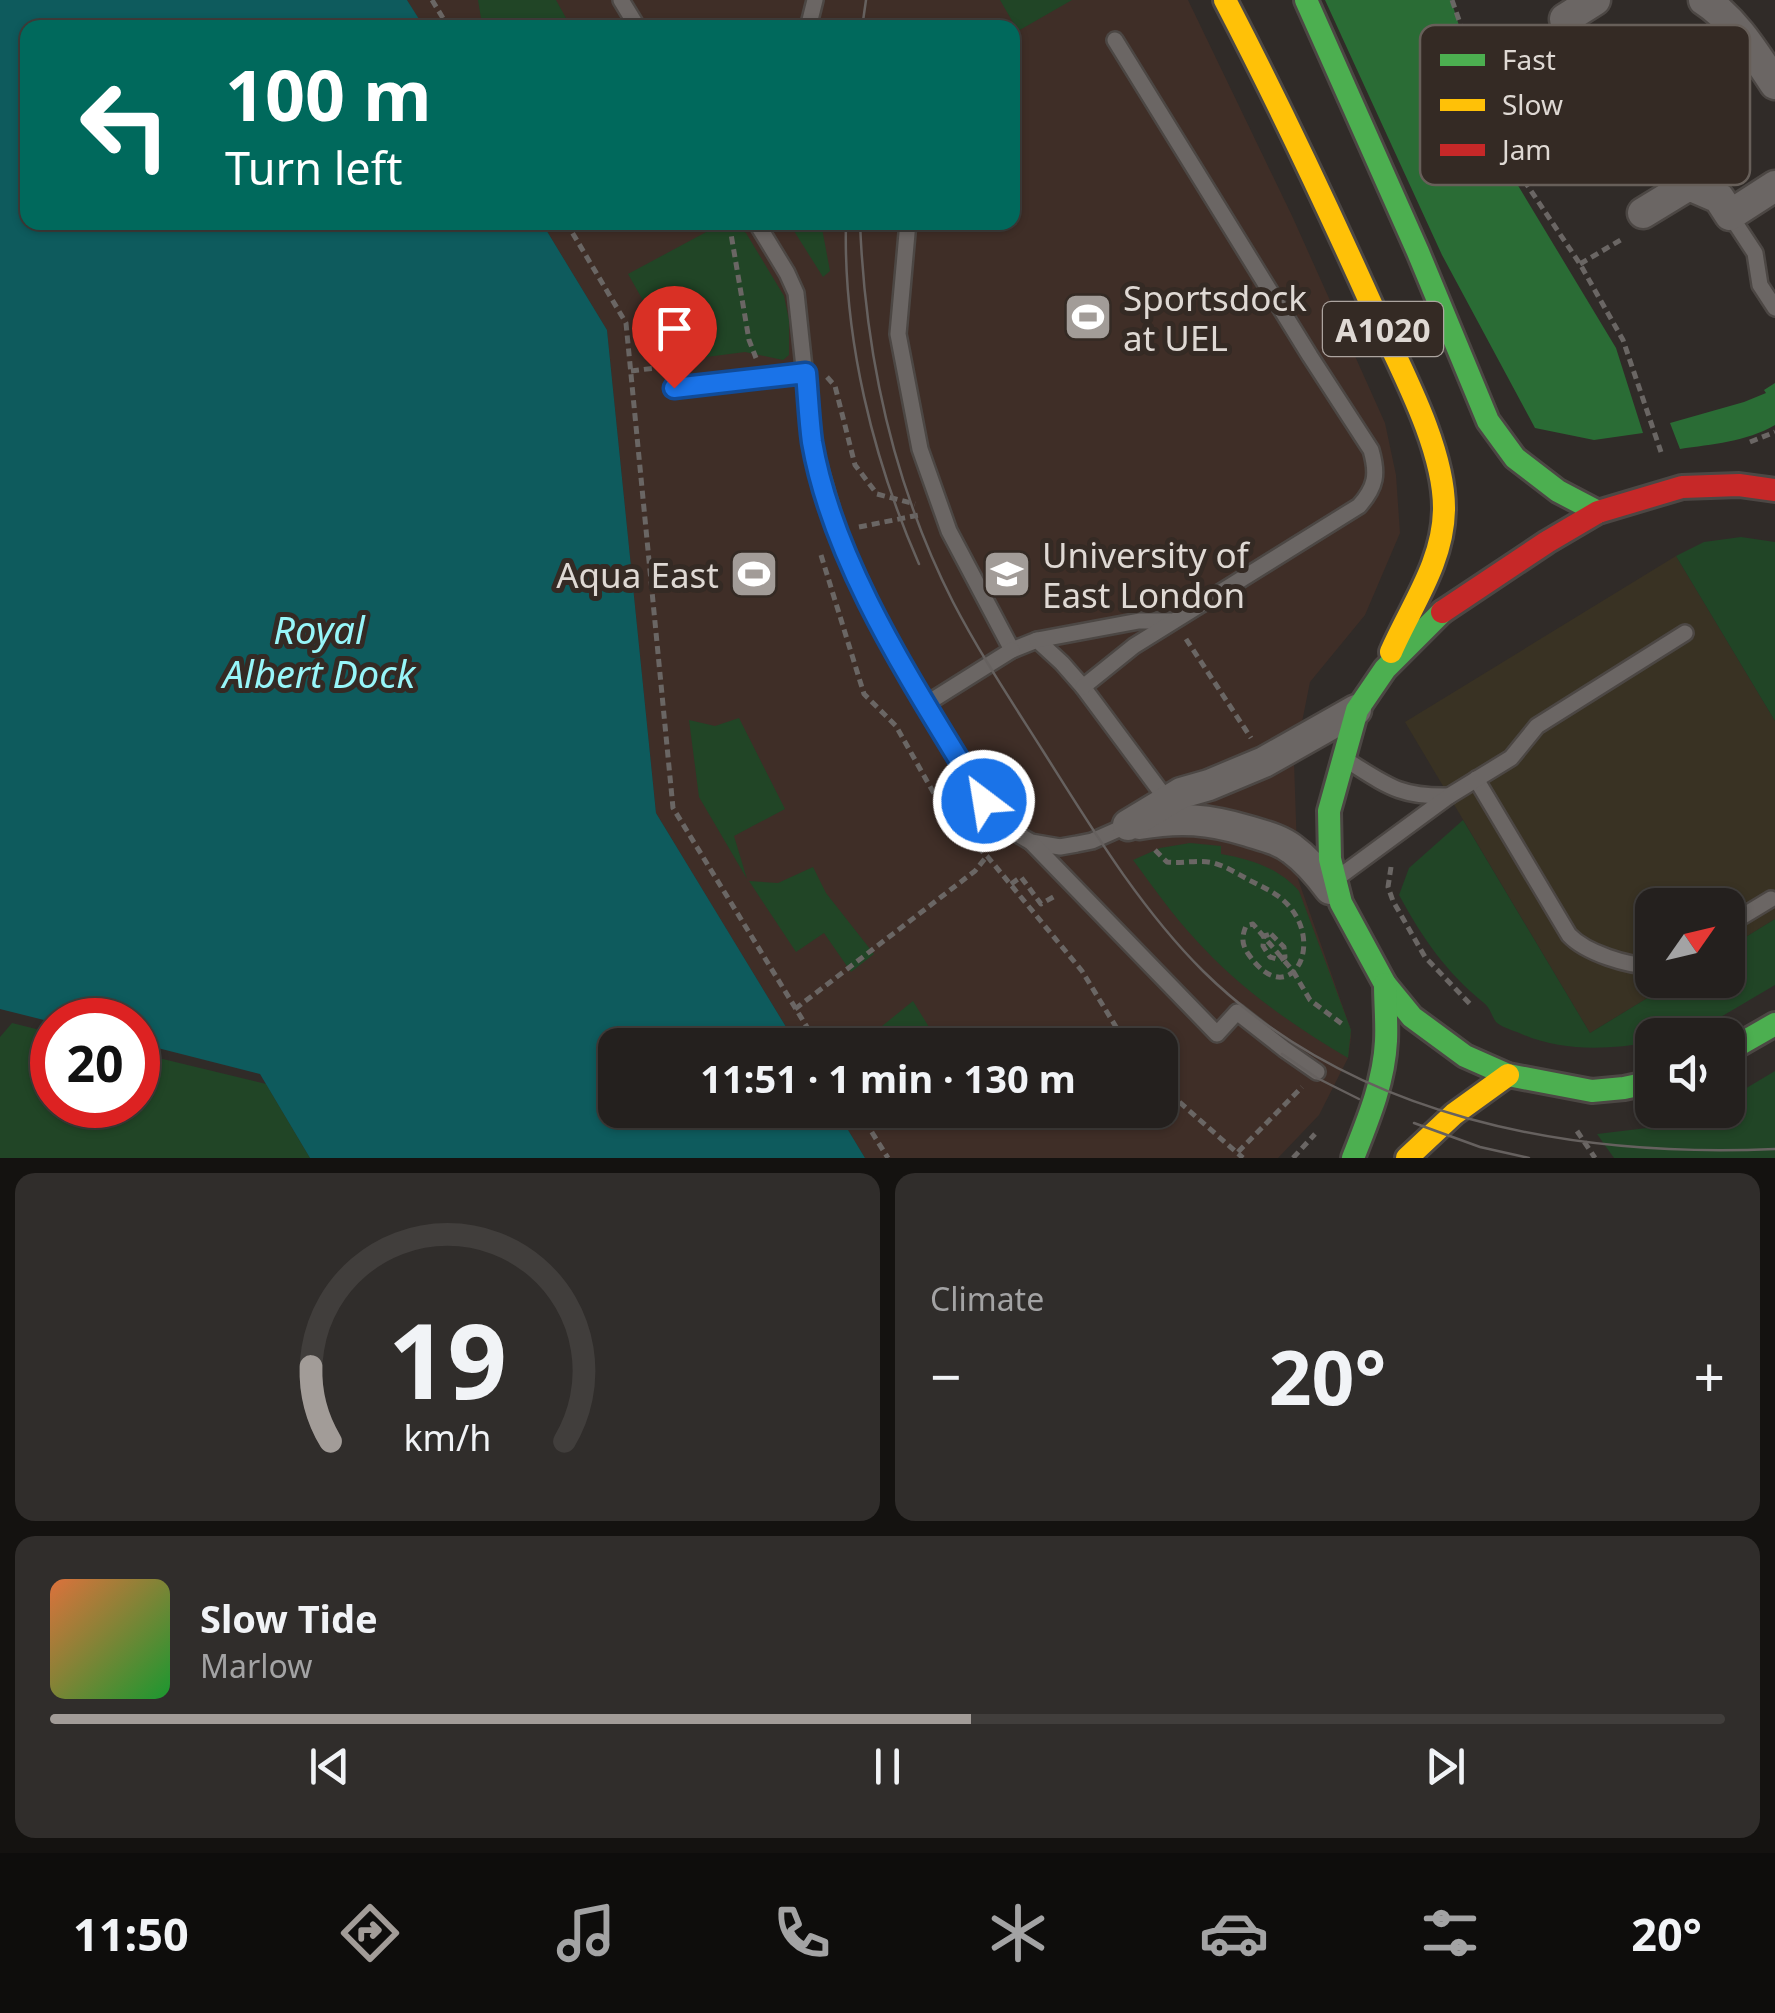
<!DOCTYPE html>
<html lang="en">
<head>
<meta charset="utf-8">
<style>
  :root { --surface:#24201e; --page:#302d2b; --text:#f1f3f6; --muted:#a3a3a4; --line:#413e3c; --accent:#a29c98 }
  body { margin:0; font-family:"Noto Sans",sans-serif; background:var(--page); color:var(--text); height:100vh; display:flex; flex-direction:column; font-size:38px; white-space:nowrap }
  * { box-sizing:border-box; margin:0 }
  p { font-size:32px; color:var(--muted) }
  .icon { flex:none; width:55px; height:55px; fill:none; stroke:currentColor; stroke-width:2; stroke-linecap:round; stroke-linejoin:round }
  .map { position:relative; height:1158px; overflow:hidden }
  .details { display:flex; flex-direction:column; gap:15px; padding:15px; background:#141210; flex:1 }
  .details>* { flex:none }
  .hud { position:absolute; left:20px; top:20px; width:1000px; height:210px; border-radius:20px; box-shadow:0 2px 8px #0004,0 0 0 2px var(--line); background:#00695c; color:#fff; overflow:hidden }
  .needle { width:65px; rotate:56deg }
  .tools { position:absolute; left:1635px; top:888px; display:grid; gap:20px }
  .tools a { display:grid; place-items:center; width:110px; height:110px; border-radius:20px; background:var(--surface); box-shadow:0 2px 8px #0004,0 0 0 2px var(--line); font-size:50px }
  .speed { position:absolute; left:30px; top:998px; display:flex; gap:20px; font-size:50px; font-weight:700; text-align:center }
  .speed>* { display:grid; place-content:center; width:130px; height:130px; border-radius:50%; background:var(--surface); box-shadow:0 2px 8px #0004,0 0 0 2px var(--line); line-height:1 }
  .speed .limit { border:15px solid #d22; background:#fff; color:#111 }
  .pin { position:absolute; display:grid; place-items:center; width:85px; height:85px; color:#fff; margin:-102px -42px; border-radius:50% 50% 50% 0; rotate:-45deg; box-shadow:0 0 10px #0007 }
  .pin .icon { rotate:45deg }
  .me { position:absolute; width:110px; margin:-55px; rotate:329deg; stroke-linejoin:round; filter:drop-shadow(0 0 8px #0008) }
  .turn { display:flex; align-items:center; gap:35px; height:210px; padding:0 40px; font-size:45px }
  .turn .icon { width:130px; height:130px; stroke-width:2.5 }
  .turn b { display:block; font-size:70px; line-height:85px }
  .big { font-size:75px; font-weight:700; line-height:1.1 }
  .details .widget { flex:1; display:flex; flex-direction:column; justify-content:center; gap:15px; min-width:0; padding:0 35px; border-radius:20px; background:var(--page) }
  .details .dial { align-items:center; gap:0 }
  .dial svg { height:260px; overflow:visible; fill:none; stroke:var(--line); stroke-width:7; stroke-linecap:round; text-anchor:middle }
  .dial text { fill:var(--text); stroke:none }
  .song { display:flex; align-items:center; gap:30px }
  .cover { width:120px; height:120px; border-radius:15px; background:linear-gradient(135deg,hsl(20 70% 55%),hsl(130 70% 35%)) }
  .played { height:10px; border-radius:5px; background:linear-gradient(90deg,var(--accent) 55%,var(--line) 55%) }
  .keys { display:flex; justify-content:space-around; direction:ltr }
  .heat { display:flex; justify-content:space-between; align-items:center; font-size:55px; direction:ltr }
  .details .tiles { flex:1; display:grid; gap:15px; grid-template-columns:1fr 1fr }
  .widget:last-child { grid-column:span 2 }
  .trip { position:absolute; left:598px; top:1028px; width:580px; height:100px; border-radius:20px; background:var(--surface); box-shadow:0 2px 8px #0004,0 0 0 2px var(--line); font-weight:700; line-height:100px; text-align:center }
  .tab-bar { display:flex; height:160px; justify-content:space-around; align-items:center; background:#0e0d0c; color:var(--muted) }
  .tab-bar .icon { width:70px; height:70px }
  .tab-bar .current { color:var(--accent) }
  .tab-bar b { font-size:45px; color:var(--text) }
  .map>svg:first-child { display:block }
</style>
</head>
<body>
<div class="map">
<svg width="1775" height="1158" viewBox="0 0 1775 1158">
  <rect width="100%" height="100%" fill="#302b28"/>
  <polygon fill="#393223" points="1676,556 1775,721 1775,919 1728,948 1728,905 1652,905 1652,980 1677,980 1590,1033 1405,722"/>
  <polygon fill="#3f2e27" points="407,0 1188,0 1293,218 1385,423 1396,475 1400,533 1365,615 1310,682 1294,762 1298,879 1351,1030 1351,1038 1348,1058 1319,1115 1278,1158 865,1158 836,1110 1160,1110 1160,1045 797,1045 656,813 607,330 542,223 1012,222 1012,28 424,28"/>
  <g fill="#214526">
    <polygon points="478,0 556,0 571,27 485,27 481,18"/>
    <polygon points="1000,0 1072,0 1018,31"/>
    <polygon points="723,223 729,223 746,233 784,296 789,320 789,355 783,360 745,352 660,363 657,325 628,274"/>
    <polygon points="789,223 821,223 830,271 823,277"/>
    <polygon points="1741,537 1775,542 1775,721 1676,556 1704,542"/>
    <polygon points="739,718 785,809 734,836 747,879 699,797 689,720 715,726"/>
    <path d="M1463,820L1590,1033L1677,980H1728V948L1775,919V985L1702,1028L1681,1035H1652V1042C1607,1050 1559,1052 1517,1032C1511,1030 1500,1026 1496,1022C1491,1015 1491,1009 1484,1003C1445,971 1423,939 1399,895L1409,868Z"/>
    <path d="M1190,843L1221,846V854C1250,859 1279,868 1299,891L1351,1030L1348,1058C1292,1025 1239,988 1195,939C1172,914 1153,887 1133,860L1160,848Z"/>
    <polygon points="813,867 826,893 874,954 851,972 824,933 796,952 749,881 778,883"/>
    <polygon points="913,1001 940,1045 847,1045 844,1039 871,1035"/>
    <polygon points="12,1023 52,1033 52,1105 138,1105 138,1053 266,1084 310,1158 0,1158 0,1037"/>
    <polygon points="1775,1071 1775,1158 1614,1158 1597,1134 1672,1125 1708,1110 1728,1110 1728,1099"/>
  </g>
  <g fill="#2a6c35">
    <polygon points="1325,0 1451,0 1499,154 1616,348 1643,433 1594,440 1535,428 1442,255"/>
    <path d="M1775,383V425C1746,442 1712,444 1680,449L1670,423L1744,402L1766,393L1764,390Z"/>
  </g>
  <polygon fill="#0e5b5d" points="0,0 407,0 424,27 28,28 28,222 542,223 607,330 656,813 797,1045 615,1045 615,1110 836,1110 865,1158 310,1158 260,1074 138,1043 138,1020 52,1020 52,1022 0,1009"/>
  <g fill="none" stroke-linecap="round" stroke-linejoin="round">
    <g stroke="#4c4744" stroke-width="20">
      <g id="lane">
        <polyline points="621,0 638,28"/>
        <polyline points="808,28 815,0"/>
        <polyline points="1730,215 1755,253 1760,285 1775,308"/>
        <polyline points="756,222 787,273 796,293 812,442 840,537 883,629 984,801 1007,828 1031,842 1060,847 1077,844 1092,841 1128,825"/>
        <polyline points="908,222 898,334 920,449 949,531 1012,650 1037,640 1062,663 1083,687 1167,800"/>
        <polyline points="674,389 806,373"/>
        <polyline points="1037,640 1139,621 1171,621"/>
        <path d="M1083,687L1134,646L1359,506C1376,487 1378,474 1371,450L1310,356L1115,40"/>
        <polyline points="926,704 1012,650"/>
        <path d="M1351,763C1389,787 1402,797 1449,796"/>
        <path d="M1476,779L1569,935C1586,953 1628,966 1652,966"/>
        <polyline points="1031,842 1217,1034 1237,1012 1284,1049 1317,1072"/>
        <polyline points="1343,874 1449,796 1511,758 1537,726 1685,633"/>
        <polyline points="1728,925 1771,899"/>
      </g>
    </g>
    <g stroke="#4c4744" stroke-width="35">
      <g id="street">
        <path d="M1704,0C1735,20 1755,54 1775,84"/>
        <polyline points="1565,19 1595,0"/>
        <polyline points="1643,213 1689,185 1719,198 1730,215 1775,186"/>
        <path d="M1139,824C1180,817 1209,819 1248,831C1264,836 1279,839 1292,849C1307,860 1319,874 1330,889"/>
        <polyline points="1128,825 1181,793 1209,785 1264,762 1356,710"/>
      </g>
    </g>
    <g stroke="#4c4744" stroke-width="28">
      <g id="fast">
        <polyline points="1306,0 1418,252 1488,421 1515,458 1558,491 1598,512"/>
        <polyline points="1442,612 1385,669 1357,710 1329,811 1330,859 1341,903 1385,984 1412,1017 1465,1056 1508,1075 1592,1091 1624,1088 1652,1082"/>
        <polyline points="1728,1051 1775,1024"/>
        <path d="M1353,1158C1368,1120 1384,1082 1386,1041C1387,1022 1385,1003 1385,984"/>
      </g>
    </g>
    <g stroke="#4c4744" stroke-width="28">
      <g id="slow">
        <path d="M1225,0C1279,104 1329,210 1377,317C1402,371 1445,450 1444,510C1443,563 1411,606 1391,652"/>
        <polyline points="1407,1158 1454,1114 1508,1075"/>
      </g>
    </g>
    <g stroke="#4c4744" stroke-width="28">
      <polyline id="jam" points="1442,612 1547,542 1598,512 1682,487 1739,485 1775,490"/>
    </g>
    <g stroke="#6a6664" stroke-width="5" stroke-dasharray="8 5" stroke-linecap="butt">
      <polyline points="432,0 449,28"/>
      <polyline points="1452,0 1505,152 1580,264 1623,340 1661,452"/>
      <polyline points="1483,91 1551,45"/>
      <polyline points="566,222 626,323 673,808 818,1045"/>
      <polyline points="734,226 730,228 749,340 756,358"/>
      <polyline points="1580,264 1624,238"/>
      <polyline points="631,371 663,367"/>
      <polyline points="827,377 835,386 855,465 877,494 915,504"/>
      <polyline points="1750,442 1775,432"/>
      <polyline points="859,527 919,515"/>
      <polyline points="821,555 864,694 896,726 950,822 987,856 1082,971 1127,1045"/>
      <polyline points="1186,639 1251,738"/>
      <path d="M1155,850L1167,862C1183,864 1198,859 1214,863C1227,867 1238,874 1249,880C1261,886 1274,892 1283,900C1329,941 1290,1014 1249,955C1242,945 1241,938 1246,926L1253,924L1293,971L1310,1000L1342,1024"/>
      <polyline points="1391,867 1388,887 1393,901 1425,957 1470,1004"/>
      <polyline points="1011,884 1021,877 1041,904 1055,896"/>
      <polygon points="1271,934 1284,947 1285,957 1280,960 1270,957 1263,946 1264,936"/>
      <polyline points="795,1009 975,871 987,856"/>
      <polyline points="1160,1085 1243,1158"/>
      <polyline points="858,1110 888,1158"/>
      <polyline points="1577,1131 1595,1158"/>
      <polyline points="1238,1152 1302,1087"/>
      <polyline points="1293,1158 1315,1134"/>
    </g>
    <use href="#lane" stroke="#6b6664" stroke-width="15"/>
    <use href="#street" stroke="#6b6664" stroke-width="30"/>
    <use href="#fast" stroke="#4caf50" stroke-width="22"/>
    <use href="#slow" stroke="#ffc107" stroke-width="22"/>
    <use href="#jam" stroke="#c62828" stroke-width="22"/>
    <g stroke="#66615f" stroke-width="2.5">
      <polyline points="862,28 866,0"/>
      <path d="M846,222C843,338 873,459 919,564"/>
      <path d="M860,222C865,354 893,484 953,602C980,654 1012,702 1043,751C1091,827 1139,907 1203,971C1352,1118 1570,1158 1775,1149"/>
      <polyline points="1282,1054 1317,1078 1359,1099"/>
      <polyline points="1414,1123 1480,1147 1529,1158"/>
    </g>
  </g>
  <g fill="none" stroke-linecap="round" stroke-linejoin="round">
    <g stroke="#114b97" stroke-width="25">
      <path id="route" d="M674,388L806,373C808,396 809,419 812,442C834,569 919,692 984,801"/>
    </g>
    <use href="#route" stroke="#1a73e8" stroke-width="18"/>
  </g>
  <defs>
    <g id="stadium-square" transform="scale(2.5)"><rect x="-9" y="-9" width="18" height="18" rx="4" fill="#a29c98" stroke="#342a24"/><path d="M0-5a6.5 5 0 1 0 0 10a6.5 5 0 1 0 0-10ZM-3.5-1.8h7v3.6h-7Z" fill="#fff"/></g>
    <g id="university-square" transform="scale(2.5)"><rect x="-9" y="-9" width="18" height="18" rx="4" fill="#a29c98" stroke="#342a24"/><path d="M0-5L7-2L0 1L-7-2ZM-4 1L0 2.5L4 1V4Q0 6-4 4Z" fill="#fff"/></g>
  </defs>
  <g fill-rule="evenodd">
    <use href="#stadium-square" x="1088" y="317"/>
    <use href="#stadium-square" x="754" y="574"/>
    <use href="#university-square" x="1007" y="574"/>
  </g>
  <g text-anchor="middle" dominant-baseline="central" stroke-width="10" stroke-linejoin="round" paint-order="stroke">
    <rect fill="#342a24" stroke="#aca49f" stroke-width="2.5" x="1323" y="302" width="120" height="54" rx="8"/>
    <g font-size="32" font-weight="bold" fill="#dfd9d4">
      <text x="1383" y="329">A1020</text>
    </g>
    <g font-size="35" fill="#dfd9d4" stroke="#342a24" text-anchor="start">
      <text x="1123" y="297">Sportsdock<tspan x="1123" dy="40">at UEL</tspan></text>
      <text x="1042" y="554">University of<tspan x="1042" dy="40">East London</tspan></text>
      <text x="719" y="574" text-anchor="end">Aqua East</text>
    </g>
    <g font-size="38" font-style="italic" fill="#97f6f9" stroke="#342a24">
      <text x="319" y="629">Royal<tspan x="319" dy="44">Albert Dock</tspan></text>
    </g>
  </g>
  <rect x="1420" y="25" width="330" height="160" rx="15" fill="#342a24" stroke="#675f59" stroke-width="2.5"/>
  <rect x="1440" y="54" width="45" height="12" fill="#4caf50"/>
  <rect x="1440" y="99" width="45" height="12" fill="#ffc107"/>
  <rect x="1440" y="144" width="45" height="12" fill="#c62828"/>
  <g font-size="28" fill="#dfd9d4">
    <text x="1502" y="70">Fast</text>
    <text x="1502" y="115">Slow</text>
    <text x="1502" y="160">Jam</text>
  </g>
</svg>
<div class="tools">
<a><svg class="needle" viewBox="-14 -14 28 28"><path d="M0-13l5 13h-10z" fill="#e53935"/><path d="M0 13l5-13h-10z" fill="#a3a3a4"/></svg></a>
<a><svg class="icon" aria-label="sound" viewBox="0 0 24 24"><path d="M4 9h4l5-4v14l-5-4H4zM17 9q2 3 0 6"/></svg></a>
</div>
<div class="speed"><div class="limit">20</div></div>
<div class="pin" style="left:674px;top:388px;background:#d93025"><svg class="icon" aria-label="arrive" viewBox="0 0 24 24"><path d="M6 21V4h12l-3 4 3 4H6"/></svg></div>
<svg class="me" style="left:984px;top:801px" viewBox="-20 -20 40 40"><circle r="17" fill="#1a73e8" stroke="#fff" stroke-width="3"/><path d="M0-11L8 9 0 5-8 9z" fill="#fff"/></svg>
<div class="trip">11:51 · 1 min · 130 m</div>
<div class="hud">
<div class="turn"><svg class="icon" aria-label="left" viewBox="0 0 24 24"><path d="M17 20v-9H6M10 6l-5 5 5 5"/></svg><div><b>100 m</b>Turn left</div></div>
</div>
</div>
<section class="details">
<div class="tiles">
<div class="widget dial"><svg viewBox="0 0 100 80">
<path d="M14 69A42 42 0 1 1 86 69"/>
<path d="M14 69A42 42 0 0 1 8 46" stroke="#a29c98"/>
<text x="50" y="56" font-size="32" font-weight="700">19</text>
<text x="50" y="72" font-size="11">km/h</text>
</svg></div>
<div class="widget"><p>Climate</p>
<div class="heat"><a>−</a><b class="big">20°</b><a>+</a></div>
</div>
<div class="widget">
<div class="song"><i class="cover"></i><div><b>Slow Tide</b><p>Marlow</p></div></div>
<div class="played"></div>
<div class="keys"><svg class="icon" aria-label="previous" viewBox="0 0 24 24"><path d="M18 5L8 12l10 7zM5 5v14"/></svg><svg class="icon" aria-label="pause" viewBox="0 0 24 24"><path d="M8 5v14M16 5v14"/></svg><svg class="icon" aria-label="next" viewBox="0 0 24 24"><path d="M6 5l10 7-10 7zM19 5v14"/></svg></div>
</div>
</div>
</section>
<nav class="tab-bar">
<b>11:50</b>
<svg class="icon current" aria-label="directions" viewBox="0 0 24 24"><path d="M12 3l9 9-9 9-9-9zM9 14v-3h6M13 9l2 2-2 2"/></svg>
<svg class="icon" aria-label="music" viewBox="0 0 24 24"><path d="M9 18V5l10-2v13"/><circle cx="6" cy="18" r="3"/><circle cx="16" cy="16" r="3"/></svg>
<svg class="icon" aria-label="phone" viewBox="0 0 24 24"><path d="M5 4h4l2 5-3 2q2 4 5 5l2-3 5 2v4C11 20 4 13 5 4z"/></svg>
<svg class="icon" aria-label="climate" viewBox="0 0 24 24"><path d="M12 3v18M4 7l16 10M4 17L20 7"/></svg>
<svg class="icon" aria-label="car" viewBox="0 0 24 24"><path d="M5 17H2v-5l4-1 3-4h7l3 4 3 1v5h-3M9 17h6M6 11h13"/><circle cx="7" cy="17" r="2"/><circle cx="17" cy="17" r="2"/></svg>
<svg class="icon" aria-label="filters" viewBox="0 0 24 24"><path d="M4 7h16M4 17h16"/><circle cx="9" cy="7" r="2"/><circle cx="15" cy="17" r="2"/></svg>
<b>20°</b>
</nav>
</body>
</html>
